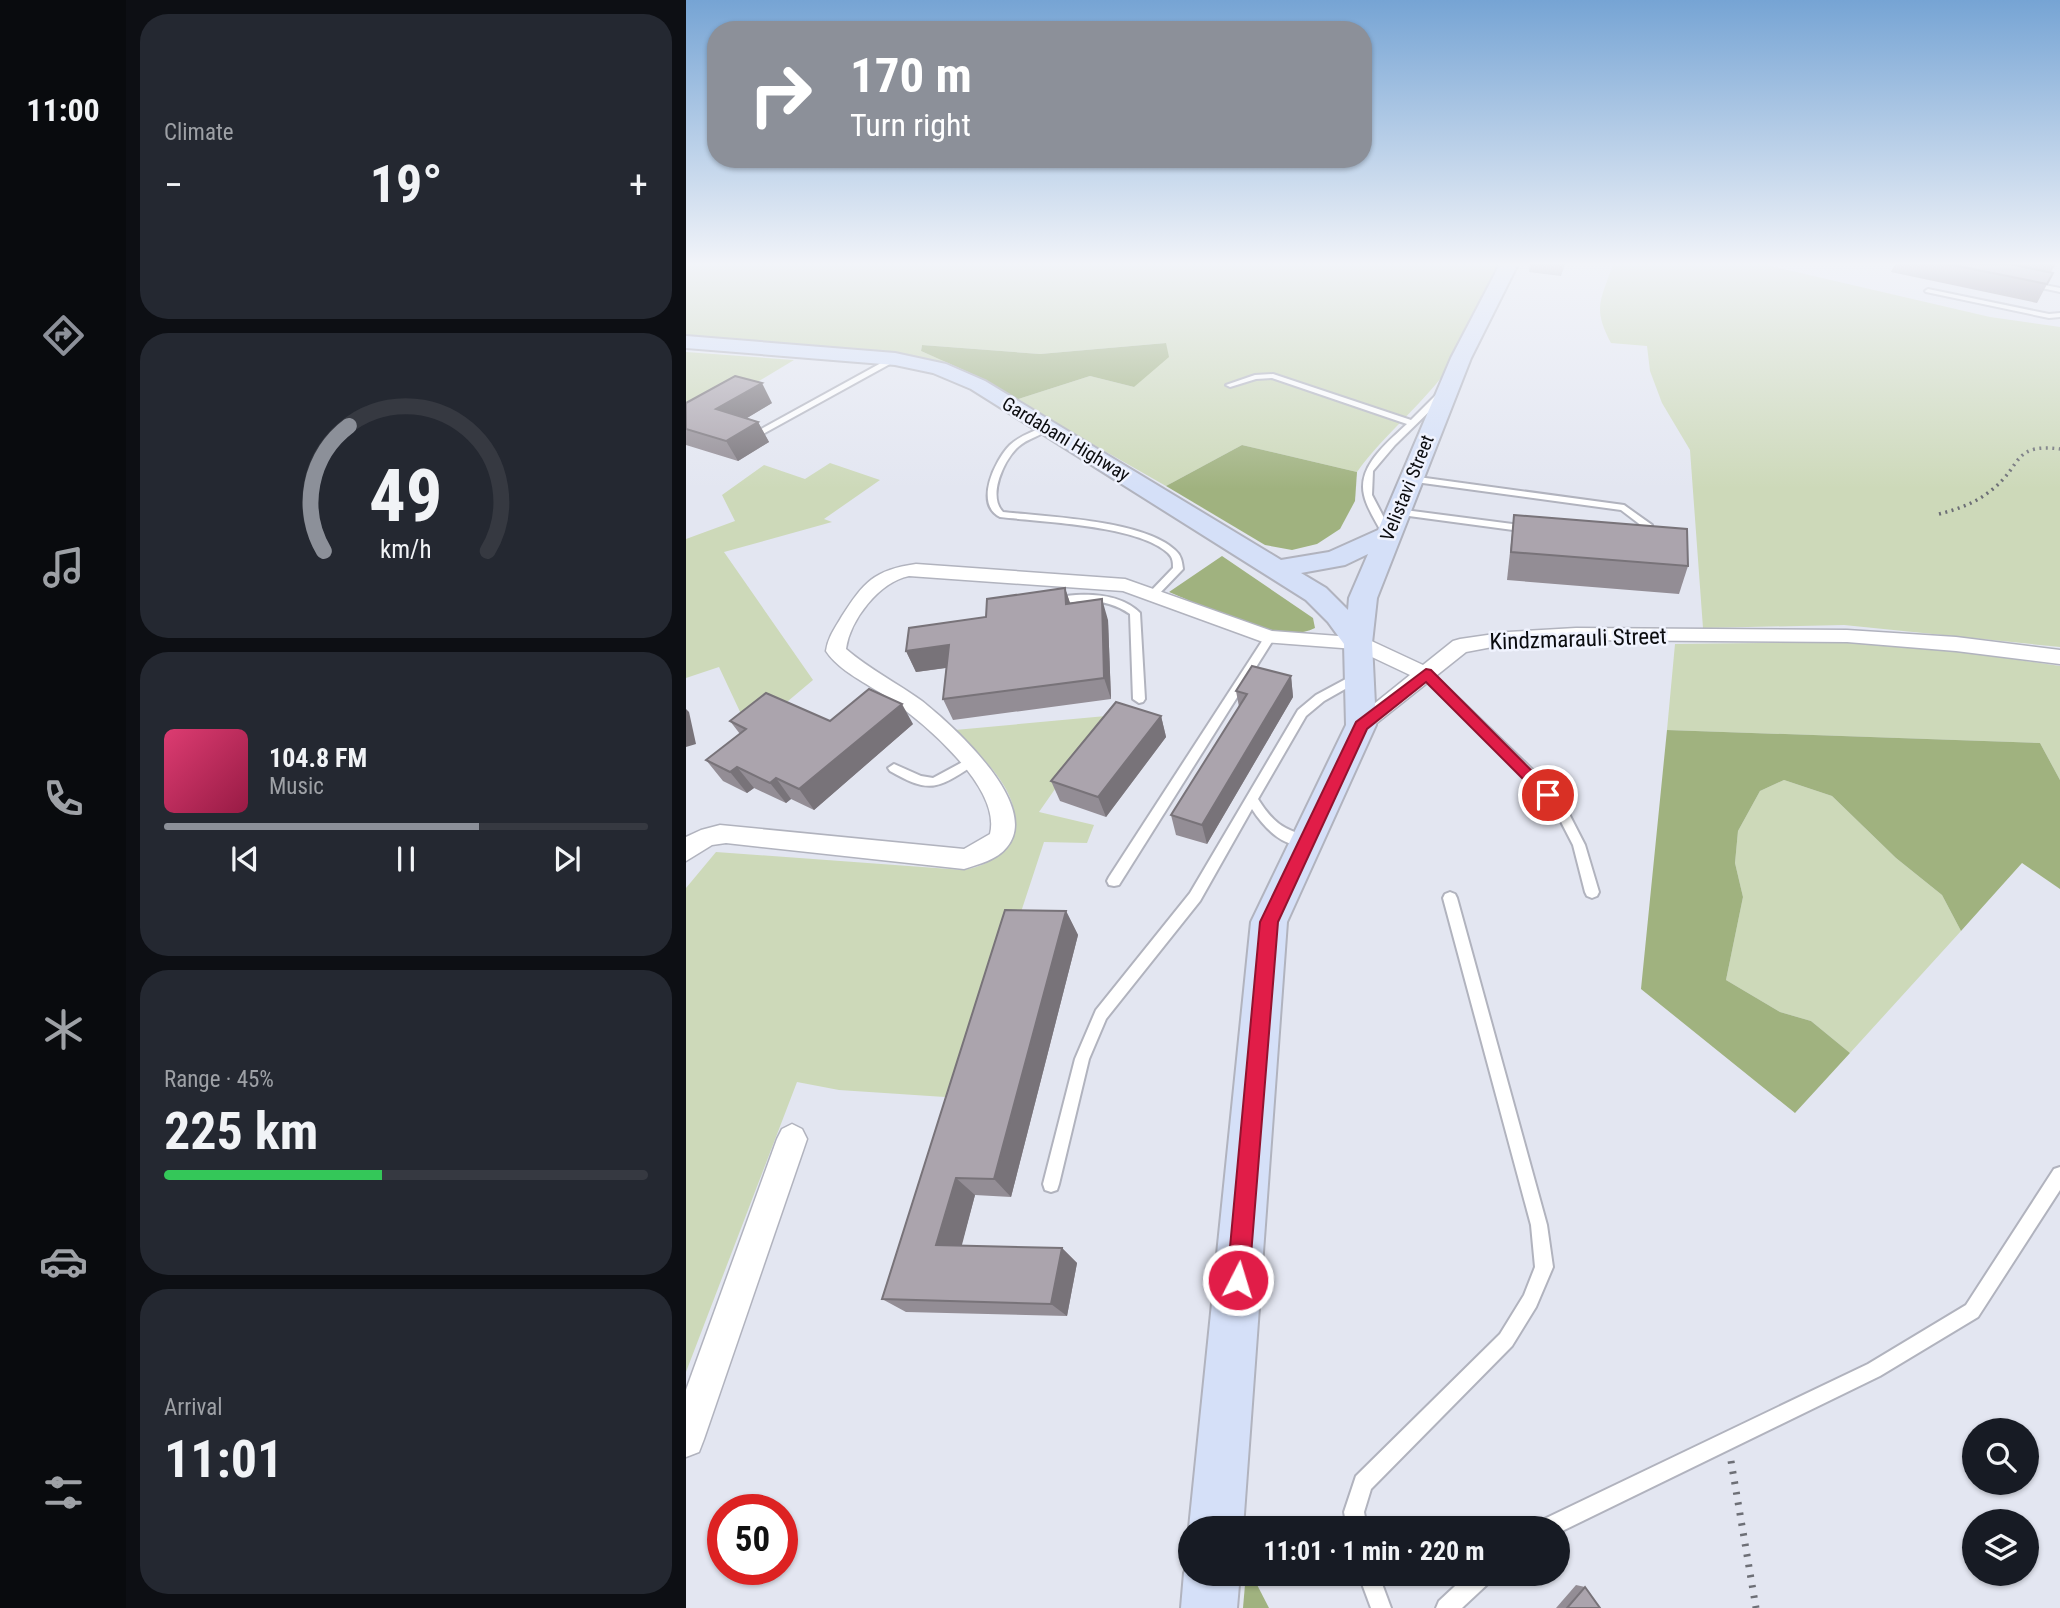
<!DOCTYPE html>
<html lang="en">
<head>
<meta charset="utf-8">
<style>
  :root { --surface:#171b24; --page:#242831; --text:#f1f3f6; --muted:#9ea1a6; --line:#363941; --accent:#8c9099 }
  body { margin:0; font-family:"Roboto Condensed",sans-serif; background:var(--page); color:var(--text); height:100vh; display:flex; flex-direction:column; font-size:26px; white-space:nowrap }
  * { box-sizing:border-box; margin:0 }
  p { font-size:23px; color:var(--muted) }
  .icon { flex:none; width:38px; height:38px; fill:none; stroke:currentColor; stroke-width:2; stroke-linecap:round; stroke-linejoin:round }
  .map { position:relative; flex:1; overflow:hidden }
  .drawer { display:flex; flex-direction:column; gap:14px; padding:14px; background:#0d0f14; width:560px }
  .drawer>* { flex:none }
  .top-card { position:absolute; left:21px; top:21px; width:665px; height:147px; border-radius:28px; box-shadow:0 2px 5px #0004; background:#8c9099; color:#fff; overflow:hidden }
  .fabs { position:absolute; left:1276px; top:1418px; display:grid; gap:14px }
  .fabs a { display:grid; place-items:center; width:77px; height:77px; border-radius:50%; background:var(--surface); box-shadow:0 2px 5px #0004; font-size:35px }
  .speed { position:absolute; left:21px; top:1494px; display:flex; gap:14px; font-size:35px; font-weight:700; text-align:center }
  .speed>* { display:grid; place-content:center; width:91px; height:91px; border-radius:50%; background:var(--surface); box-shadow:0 2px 5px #0004; line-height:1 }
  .speed .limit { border:10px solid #d22; background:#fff; color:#111 }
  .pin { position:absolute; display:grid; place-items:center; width:60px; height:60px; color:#fff; margin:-30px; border:4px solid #fff; border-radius:50%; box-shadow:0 2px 7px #0007 }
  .me { position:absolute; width:77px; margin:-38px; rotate:5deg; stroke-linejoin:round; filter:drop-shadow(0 0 5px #0008) }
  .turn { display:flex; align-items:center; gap:24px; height:147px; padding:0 28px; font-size:32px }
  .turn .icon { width:91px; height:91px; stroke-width:2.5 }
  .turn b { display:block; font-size:49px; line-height:60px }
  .big { font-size:52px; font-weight:700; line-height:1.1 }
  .drawer .tile { flex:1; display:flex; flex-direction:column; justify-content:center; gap:10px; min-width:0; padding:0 24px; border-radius:28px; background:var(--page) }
  .drawer .dial { align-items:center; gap:0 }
  .dial svg { height:182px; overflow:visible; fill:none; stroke:var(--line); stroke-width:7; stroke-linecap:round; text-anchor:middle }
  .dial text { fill:var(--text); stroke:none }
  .song { display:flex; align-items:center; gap:21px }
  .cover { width:84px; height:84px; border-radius:10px; background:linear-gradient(135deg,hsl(340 70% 55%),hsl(340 70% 35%)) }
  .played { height:7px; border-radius:4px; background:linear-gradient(90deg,var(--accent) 65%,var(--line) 65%) }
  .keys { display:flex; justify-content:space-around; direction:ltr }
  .heat { display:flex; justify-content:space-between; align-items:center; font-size:38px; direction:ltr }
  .charge { height:10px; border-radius:5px; background:linear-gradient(90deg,#34c759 45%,var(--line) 0) }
  .trip { position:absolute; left:492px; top:1516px; width:392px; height:70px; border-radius:35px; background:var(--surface); box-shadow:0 2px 5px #0004; font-weight:700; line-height:70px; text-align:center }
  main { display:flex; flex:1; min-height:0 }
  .tabs { display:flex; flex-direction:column; width:126px; justify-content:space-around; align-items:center; background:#090b0e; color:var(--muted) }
  .tabs .icon { width:49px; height:49px }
  .tabs .current { color:var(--accent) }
  .tabs b { font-size:32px; color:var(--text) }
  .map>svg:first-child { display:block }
</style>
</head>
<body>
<main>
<nav class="tabs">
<b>11:00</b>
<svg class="icon current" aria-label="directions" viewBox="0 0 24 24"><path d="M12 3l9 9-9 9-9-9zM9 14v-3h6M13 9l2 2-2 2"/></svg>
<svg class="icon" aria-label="music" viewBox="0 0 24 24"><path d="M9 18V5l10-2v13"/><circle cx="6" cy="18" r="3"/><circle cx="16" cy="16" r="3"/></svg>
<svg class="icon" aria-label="phone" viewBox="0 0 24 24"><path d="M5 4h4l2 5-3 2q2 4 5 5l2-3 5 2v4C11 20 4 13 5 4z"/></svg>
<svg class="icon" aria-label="climate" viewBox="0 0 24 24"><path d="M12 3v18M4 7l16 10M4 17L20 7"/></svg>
<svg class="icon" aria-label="car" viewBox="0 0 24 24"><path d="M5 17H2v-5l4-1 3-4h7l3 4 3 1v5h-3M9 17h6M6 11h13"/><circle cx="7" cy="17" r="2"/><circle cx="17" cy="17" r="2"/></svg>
<svg class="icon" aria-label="filters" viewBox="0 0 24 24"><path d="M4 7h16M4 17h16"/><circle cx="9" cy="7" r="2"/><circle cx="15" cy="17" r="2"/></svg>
</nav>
<section class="drawer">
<div class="tile"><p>Climate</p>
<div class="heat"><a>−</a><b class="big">19°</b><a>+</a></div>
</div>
<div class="tile dial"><svg viewBox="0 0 100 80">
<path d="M14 69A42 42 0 1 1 86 69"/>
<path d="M14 69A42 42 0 0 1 25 14" stroke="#8c9099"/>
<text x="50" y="56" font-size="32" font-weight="700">49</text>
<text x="50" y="72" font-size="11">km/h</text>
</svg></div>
<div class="tile">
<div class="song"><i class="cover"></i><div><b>104.8 FM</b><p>Music</p></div></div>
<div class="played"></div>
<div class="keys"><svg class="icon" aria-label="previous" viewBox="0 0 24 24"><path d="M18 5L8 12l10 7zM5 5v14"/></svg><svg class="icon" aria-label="pause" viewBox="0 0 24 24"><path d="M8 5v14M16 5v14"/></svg><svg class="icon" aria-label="next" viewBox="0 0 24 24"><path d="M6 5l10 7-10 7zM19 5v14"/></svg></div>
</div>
<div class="tile"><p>Range · 45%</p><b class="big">225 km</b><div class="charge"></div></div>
<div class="tile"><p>Arrival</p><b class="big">11:01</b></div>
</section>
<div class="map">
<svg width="1374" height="1608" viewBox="0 0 1374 1608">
  <rect width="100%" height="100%" fill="#e3e6f1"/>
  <g fill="#cdd9b9">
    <path d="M0,264H818C801,296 787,333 766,363C738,404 699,433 671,472L556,445L480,486L329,400L404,376L448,387L480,343L354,354L236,345L235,351L262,363L210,354L0,338Z"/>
    <path d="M927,264H1085L1084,266L1304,317L1374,327V647L1158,625L1017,628L1004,450L976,403L964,371L961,346L925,343C906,308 915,300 927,264Z"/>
    <polygon points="0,352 108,360 0,425"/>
    <polygon points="144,463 194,480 138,519 146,522 38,552 127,680 64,733 33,667 0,678 0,539 49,521 36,495 78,465 119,479"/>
    <polygon points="1158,642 1279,652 1374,666 1374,780 1354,743 981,730 989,644"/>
    <path d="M420,716L353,812L408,825L401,843L358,842L274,1098L153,1090L111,1082L0,1372V888L30,852L277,870C295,867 307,862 318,847C352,806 297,758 269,730Z"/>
    <polygon points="1098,780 1146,796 1210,858 1256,895 1275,931 1164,1053 1125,1021 1094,1012 1040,980 1057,897 1049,863 1052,831 1074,791"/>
  </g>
  <g fill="#a0b27f">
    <polygon points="480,343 483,357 448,387 404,376 329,400 293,377 235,351 236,345 354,354"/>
    <polygon points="556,445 671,472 669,501 654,529 631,544 606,550 579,545 480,486"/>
    <path d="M536,556L627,618L629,628C593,647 519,606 483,592Z"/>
    <polygon points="981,730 1354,743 1374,780 1374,889 1336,863 1275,931 1256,895 1210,858 1146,796 1098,780 1074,791 1052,831 1049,863 1057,897 1040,980 1094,1012 1125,1021 1164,1053 1109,1113 955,989"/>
    <polygon points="560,1573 565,1573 583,1608 557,1608"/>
  </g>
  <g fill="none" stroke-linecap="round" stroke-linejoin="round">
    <g stroke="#b1b3be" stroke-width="4">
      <g id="lane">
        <polygon points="1343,282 1374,288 1374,292 1341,285 1341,283"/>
        <polygon points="1242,289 1363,314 1374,313 1374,317 1363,318 1240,292 1239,291"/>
        <polygon points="206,357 213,359 75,435 68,433"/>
        <path d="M587,374L725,420L752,393H758V397L709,445L687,471L686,495L707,535L705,537L702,538L697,535C691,523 681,509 678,495C671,466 702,442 721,424L586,378L570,379L544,387L540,385L569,375Z"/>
        <path d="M358,426L365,428C355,436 342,438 332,447C318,460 301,496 317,512C361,517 457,520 489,550C495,555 496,561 497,569L471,596L467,597L462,594L487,568C487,562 487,558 482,553C452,525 356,522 314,517C288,504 309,460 324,445C333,436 347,432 358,426Z"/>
        <polygon points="725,476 938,505 966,525 961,537 953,540 948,537 954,533 956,526 935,510 722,481 722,477"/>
        <polygon points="711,509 842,526 847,529 842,532 708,514 708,510"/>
        <path d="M390,595C412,594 437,596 454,613L459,699L457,702L453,703L447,699L444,614C431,605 418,601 401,601C390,601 372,606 363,600L368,597Z"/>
        <polygon points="584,634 589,637 433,885 428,886 423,885 421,881 423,877 580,635"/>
        <polygon points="740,670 744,671 853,776 880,808 899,845 913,892 911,896 906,898 901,896 899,892 887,845 871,814 845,782 736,677 735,674 736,671"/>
        <path d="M671,673L676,677L675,680L638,701L620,716L572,799C587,823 597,829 623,837L625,841L623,845C599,850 578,828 566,809L514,901L420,1019L403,1059L373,1184L371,1190L365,1192L359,1190L357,1184L389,1059L410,1010L504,893L612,710L630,695Z"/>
        <path d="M284,758L290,762L288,765C251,789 244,794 204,771L202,768L208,764L235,776L247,778Z"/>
        <polygon points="764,892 769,894 771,898 861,1225 867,1267 850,1307 826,1346 685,1489 678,1512 681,1528 661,1528 658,1512 670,1476 814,1334 838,1295 849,1267 845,1225 757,898 759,894"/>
        <polygon points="1374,1167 1374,1190 1292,1317 1194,1376 872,1533 872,1528 851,1528 854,1521 1182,1364 1280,1305 1368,1169"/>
        <polygon points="672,1573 692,1573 705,1608 685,1608"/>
        <polygon points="783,1573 809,1573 806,1580 776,1608 750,1608 753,1601"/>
      </g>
    </g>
    <g stroke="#b1b3be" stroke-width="3">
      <g id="street">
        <path d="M230,564L439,579L586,631L679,638L737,665L767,641L774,639L822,632L890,628L1161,630L1270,637L1374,650V664L1270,651L1161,642L890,640L822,644L780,652L682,730L675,733L668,730L664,725L668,720L724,675L669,649L577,642L437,591L223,576C193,582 164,620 160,649C183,669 211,683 236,701C266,725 356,805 321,847C311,860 293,864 278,869L40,843L26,845L0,861V837L15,830L34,825L278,849L304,834C316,787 236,721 201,697C182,684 153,671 140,651C142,637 149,628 156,616C178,582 188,570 230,564Z"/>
        <polygon points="106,1124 116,1129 121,1139 18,1439 13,1452 0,1457 0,1390 91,1139 96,1129"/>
      </g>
    </g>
    <g stroke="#b1b3be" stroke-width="4">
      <g id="secondary">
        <path d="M814,264H832L785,358L691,598L686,643L690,725L601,922L557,1528H504V1531L503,1528L565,922L660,725L658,644L642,622L620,600L285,389L247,373L209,365L0,348V336L209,353L260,364L299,381L595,560L643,552L692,530L765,358ZM682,554L663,598L662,610L640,588L615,573L659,565Z"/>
        <polygon points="504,1559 504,1573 554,1573 551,1608 495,1608 498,1573"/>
      </g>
    </g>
    <path stroke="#6d6f76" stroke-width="3.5" stroke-dasharray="2 4.5" stroke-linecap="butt" d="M1253,514C1273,509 1292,502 1308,488C1336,465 1327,443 1374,449"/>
    <polyline stroke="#6d6f76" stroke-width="7" stroke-dasharray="2.5 8" stroke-linecap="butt" points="1045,1461 1070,1608"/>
    <use href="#lane" fill="#fff" fill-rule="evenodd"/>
    <use href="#street" fill="#fff" fill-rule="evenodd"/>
    <use href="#secondary" fill="#d5e0f8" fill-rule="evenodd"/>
  </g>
  <g fill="#938d95">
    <polygon points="844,264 879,264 875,276 843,272"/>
    <polygon points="1209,264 1370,264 1365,272 1367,273 1351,303 1205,272"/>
    <polygon points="0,403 86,403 61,418 72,422 83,442 52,461 0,445"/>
    <polygon points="828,515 1002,566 993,594 821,580"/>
    <polygon points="379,588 384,603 422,620 425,699 267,720 257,699 260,668 230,672 220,651 300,617"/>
    <polygon points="605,676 607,697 521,844 490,835 485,815 553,707 550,691"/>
    <polygon points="475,716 480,737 420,817 374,801 365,781"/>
    <polygon points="44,721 144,721 227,724 128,810 105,799 100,803 68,788 61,793 37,781 20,760 54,734"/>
    <polygon points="380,911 392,935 325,1197 289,1195 275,1246 376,1248 391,1263 381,1316 220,1312 196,1299"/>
    <polygon points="890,1585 899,1587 914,1608 870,1608"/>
  </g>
  <g fill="#787379">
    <polygon points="76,383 86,403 41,430 30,409"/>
    <polygon points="72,422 83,442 52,461 40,441"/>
    <polygon points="379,588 386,609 380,604"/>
    <polygon points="416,599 422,620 425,699 418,678"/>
    <polygon points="263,645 273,666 230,672 220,651"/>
    <polygon points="605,676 607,697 521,844 516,825"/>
    <polygon points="216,704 227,724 128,810 113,789"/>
    <polygon points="0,709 3,712 10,744 0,747"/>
    <polygon points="475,716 480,737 420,817 412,797"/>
    <polygon points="51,767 68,788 61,793 44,772"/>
    <polygon points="90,778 105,799 100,803 84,783"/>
    <polygon points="380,911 392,935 325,1197 308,1179"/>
    <polygon points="270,1178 289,1195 272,1260 250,1245"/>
    <polygon points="376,1248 391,1263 381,1316 365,1304"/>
  </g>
  <g fill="#aba4ad" stroke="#787379" stroke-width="2">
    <polygon points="1262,264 1323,264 1367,273 1361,284"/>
    <polygon points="49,376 76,383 30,409 72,422 40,441 0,429 0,403"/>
    <polygon points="828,515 1001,529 1002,566 825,552"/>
    <polygon points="379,588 380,604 416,599 418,678 257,699 263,645 220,651 223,628 300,617 301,599"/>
    <polygon points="566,666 605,676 516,825 485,815 561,694 550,691"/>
    <polygon points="183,689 216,704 113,789 90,778 84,783 51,767 44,772 20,760 60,729 44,721 80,693 144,721"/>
    <polygon points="430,702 475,716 412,797 365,781"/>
    <polygon points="319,910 380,911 308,1179 270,1178 250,1245 376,1248 365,1304 196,1299"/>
    <polygon points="899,1587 914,1608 881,1608"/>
  </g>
  <linearGradient id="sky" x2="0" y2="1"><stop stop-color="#76a4d4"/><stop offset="0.54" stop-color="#f2f4f9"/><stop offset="1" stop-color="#f2f4f9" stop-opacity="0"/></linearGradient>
  <rect width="1374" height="489" fill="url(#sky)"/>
  <polygon fill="#e11d48" stroke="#92132f" stroke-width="2" points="740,669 745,670 870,795 862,801 857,799 740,682 681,729 592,922 563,1280 560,1288 552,1291 544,1288 541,1280 574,922 670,722"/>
  <g text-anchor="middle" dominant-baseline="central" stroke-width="5" stroke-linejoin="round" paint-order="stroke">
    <g font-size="19" fill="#0b0c0f" stroke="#f0f3fe">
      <text transform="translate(380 439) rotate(31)">Gardabani Highway</text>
      <text transform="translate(721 488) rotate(-68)">Velistavi Street</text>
    </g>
    <g font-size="23" fill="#0b0c0f" stroke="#f0f3fe">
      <text transform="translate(892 639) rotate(-2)">Kindzmarauli Street</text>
    </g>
  </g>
</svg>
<div class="fabs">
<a><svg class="icon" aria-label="search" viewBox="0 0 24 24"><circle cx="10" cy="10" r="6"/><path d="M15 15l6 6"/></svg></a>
<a><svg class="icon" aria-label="layers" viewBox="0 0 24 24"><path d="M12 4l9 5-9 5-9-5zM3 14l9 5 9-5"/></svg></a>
</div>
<div class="speed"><div class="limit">50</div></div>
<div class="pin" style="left:862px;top:795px;background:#d93025"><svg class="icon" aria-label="arrive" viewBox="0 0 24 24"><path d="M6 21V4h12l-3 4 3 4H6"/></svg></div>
<svg class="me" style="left:552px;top:1280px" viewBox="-20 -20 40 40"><circle r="17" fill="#e11d48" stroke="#fff" stroke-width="3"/><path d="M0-11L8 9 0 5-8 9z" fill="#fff"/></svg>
<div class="trip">11:01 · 1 min · 220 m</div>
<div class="top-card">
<div class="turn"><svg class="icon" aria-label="right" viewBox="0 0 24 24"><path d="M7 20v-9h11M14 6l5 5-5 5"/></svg><div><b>170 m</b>Turn right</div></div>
</div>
</div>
</main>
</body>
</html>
